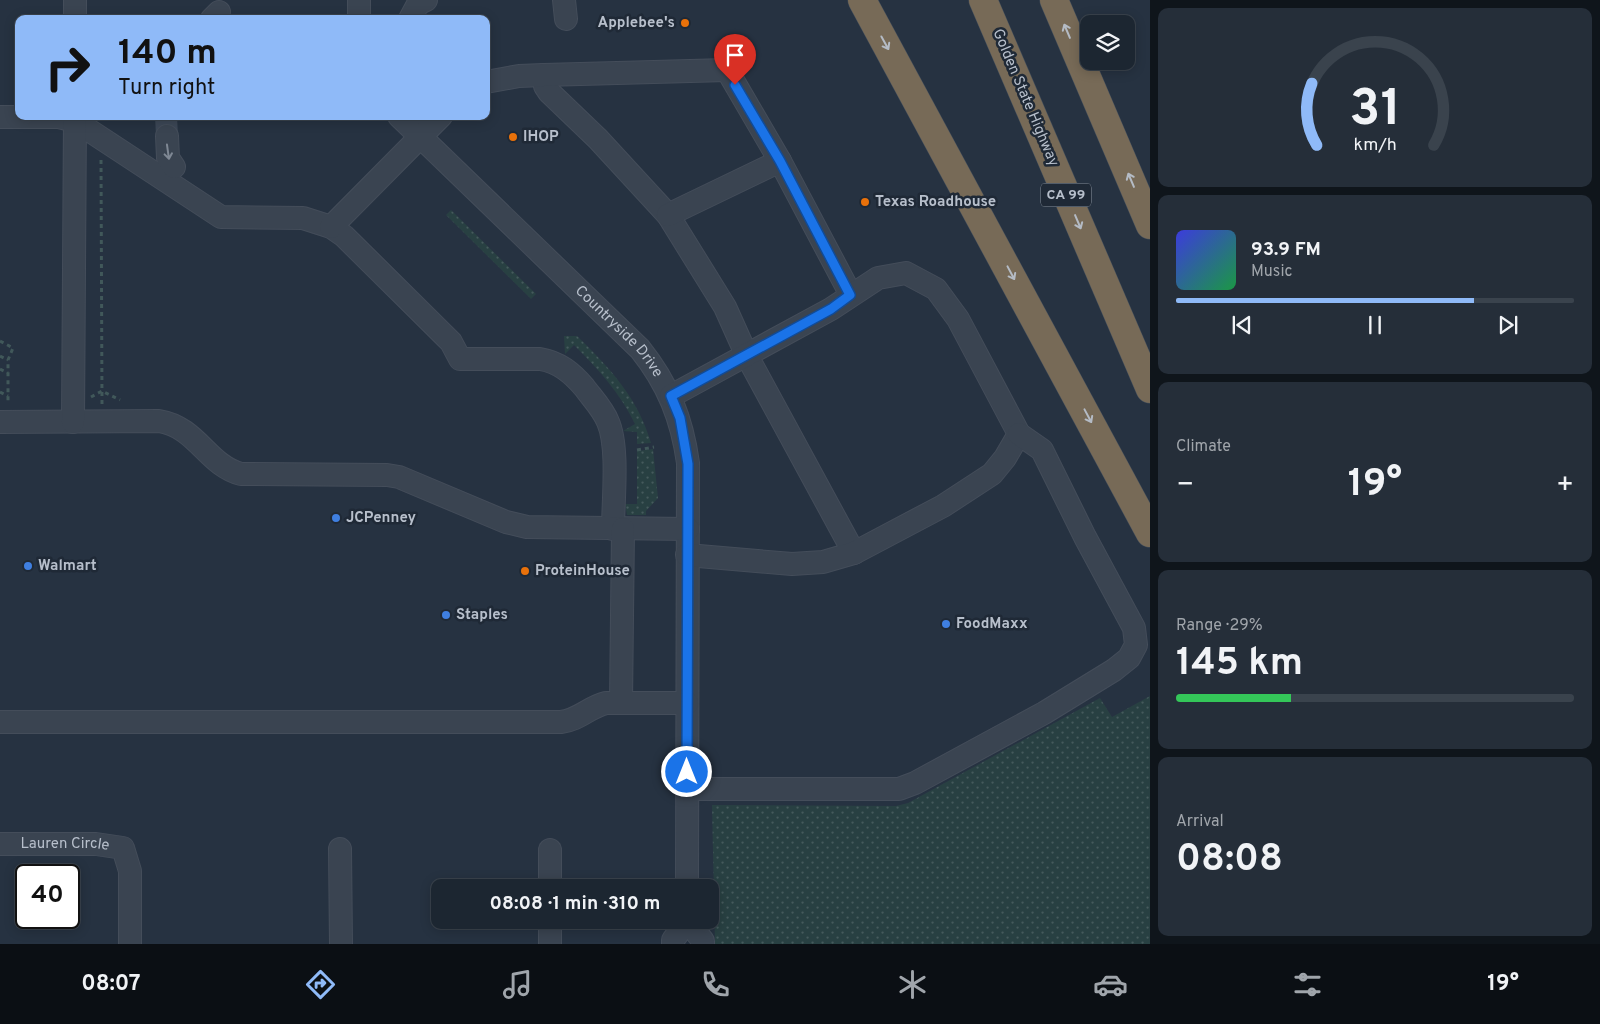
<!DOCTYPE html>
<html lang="en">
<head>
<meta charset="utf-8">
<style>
  :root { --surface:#1c2631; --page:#252e39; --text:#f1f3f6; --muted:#a0a5ab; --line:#3a434d; --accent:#8fbaf8 }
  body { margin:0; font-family:Overpass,sans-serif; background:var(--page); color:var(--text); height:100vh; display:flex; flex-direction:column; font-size:19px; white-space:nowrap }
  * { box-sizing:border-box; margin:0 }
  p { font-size:16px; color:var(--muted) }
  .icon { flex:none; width:28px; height:28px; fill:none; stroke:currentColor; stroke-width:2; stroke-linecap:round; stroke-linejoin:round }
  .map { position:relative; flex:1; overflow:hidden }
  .side { display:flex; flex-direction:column; gap:8px; padding:8px; background:#0f151b; width:450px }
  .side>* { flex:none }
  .guide { position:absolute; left:15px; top:15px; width:475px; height:105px; border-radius:10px; box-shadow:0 2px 12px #0003,0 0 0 1px var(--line); background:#8fbaf8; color:#111; overflow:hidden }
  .tools { position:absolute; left:1080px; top:15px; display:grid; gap:10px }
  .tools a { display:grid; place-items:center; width:55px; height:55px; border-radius:10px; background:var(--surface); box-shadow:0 2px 12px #0003,0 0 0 1px var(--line); font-size:25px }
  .speed { position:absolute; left:15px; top:864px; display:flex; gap:10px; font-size:25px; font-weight:700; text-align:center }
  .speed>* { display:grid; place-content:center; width:65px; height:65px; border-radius:50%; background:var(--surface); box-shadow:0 2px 12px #0003,0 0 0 1px var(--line); line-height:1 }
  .speed .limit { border:2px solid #111; border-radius:8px; background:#fff; color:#111 }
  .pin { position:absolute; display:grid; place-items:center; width:42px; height:42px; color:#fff; margin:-51px -21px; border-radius:50% 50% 50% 0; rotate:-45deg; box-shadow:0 0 5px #0007 }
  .pin .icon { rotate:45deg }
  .me { position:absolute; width:55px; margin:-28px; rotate:0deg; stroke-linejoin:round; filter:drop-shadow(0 0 4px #0008) }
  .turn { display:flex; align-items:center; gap:18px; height:105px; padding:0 20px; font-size:22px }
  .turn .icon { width:65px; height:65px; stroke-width:2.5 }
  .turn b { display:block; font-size:35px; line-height:42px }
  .big { font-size:38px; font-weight:700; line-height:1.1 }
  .side .widget { flex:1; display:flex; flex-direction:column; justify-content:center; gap:8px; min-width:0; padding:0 18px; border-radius:10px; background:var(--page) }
  .side .dial { align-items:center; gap:0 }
  .dial svg { height:130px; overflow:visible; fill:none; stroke:var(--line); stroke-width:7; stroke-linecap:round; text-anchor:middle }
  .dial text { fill:var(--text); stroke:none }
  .song { display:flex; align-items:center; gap:15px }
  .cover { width:60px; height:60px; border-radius:8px; background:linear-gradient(135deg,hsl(240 70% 55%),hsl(140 70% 35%)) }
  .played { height:5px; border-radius:2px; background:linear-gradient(90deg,var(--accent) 75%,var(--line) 75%) }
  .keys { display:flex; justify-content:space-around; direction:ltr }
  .heat { display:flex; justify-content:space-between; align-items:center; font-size:28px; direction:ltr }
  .charge { height:8px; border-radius:4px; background:linear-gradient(90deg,#34c759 29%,var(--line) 0) }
  .trip { position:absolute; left:431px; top:879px; width:288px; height:50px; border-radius:10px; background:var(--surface); box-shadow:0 2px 12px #0003,0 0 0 1px var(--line); font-weight:700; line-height:50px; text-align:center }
  .tabs { display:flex; height:80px; justify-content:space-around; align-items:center; background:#0b0f14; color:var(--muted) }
  .tabs .icon { width:35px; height:35px }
  .tabs .current { color:var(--accent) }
  .tabs b { font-size:22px; color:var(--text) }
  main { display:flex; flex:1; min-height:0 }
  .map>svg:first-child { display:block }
</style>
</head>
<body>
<main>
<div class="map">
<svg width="1150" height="944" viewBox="0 0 1150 944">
  <defs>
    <pattern id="grass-dots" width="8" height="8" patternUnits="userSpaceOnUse" patternTransform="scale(1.25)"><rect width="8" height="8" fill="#284042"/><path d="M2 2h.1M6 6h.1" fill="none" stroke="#455a5c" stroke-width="1.8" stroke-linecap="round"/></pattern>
  </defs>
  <rect width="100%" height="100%" fill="#263241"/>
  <g fill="url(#grass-dots)">
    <polygon points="451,210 536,294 531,299 446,215"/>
    <path d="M564,336H577C610,368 638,398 651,443L637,444V432L623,431L635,424C620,393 599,370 574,345L565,354Z"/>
    <polygon points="653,449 658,498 646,511 646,515 627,515 625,504 637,504 637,451"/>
    <polygon points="1150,696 1150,944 715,944 712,805 896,806 908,803 1100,698 1112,717"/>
  </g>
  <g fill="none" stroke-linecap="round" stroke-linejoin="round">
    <polyline stroke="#3c4756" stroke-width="22" stroke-dasharray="22 11" stroke-linecap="butt" points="166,116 167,136"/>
    <g stroke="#444d5a" stroke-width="24">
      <g id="minor">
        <polyline points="359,0 359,19"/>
        <polyline points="564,0 566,19"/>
        <polyline points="75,19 75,0"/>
        <polyline points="212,19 219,12"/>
        <polyline points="410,19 418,4 426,0"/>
        <polyline points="544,75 545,86 549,92 598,139 668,215 725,307 747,356 854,553"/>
        <polyline points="486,82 519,76 544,75 727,70 780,161 851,295"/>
        <path id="s1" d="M399,116L640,349C668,384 682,419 688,463L687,888"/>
        <path d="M0,117H59L75,121L221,217L303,218L331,227L344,236L451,342L460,359H540C559,362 572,373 584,387C592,398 603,409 608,422C619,447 613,501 613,529"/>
        <polyline points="167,136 168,158 174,167"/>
        <polyline points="668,215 780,161"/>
        <polyline points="331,227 441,116"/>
        <polyline points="671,396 831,309 878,278 906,273 936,289 958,319 1019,434 1005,458 992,474 943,506 854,553 823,562 792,564 687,555"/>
        <path d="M0,422L159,421C197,427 207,465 241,474L387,475L399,477L506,522L527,527L688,529"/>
        <polyline points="73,422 75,116"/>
        <polyline points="621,703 623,529"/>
        <path d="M0,722H561C579,720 589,707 606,703H687"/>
        <polyline points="687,789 899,789 915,783 1044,713 1114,670 1129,658 1136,645 1134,628 1085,537 1042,450 1019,434"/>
        <path id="s2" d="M0,844H96L123,848L130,871V944"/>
        <polyline points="340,849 341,944"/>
        <polyline points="550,888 550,850"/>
        <polyline points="688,922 703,941 703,944"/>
        <polyline points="550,944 550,920"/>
        <polyline points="673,944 673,940 688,920"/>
      </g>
    </g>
    <g stroke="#454f5b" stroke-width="29">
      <g id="highway">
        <polyline points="862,0 1150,533"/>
        <polyline points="983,0 1150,389"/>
        <polyline points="1054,0 1150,225"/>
      </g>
    </g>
    <g stroke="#41585a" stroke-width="3" stroke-dasharray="4 4" stroke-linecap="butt">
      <polyline points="101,160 102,404"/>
      <polyline points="0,341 13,348 8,360 8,403"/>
      <polyline points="0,356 8,360"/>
      <polyline points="0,369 8,373"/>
      <polyline points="0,392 8,396"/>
      <polyline points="91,397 102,391 120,400"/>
      <polyline points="637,450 654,447"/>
    </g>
    <use href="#minor" stroke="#3a4451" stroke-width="22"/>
    <use href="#highway" stroke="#776a57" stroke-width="28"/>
  </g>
  <defs><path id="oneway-shaft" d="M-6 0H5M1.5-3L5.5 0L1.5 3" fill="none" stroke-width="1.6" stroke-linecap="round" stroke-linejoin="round" transform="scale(1.25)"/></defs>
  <g stroke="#b4bbc5">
    <use href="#oneway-shaft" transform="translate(1067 31) rotate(-113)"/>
    <use href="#oneway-shaft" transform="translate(885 43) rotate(61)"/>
    <use href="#oneway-shaft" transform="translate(1131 180) rotate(-113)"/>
    <use href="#oneway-shaft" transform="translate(1078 222) rotate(67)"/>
    <use href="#oneway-shaft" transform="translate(1011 273) rotate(62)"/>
    <use href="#oneway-shaft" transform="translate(1088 416) rotate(62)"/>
  </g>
  <use stroke="#7f8894" href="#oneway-shaft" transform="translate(168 152) rotate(82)"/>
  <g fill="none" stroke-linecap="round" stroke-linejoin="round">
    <g stroke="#114b97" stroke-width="12">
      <polyline id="route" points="687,772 688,464 680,418 671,396 831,309 850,295 780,161 735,85"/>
    </g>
    <use href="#route" stroke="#1a73e8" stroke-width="9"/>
  </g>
  <g fill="#e8710a" stroke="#1f2936" stroke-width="2">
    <circle cx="685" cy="23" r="5"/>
    <circle cx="513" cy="137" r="5"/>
    <circle cx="865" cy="202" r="5"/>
    <circle cx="525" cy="571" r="5"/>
  </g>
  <g fill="#3f7fe0" stroke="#1f2936" stroke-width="2">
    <circle cx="336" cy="518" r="5"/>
    <circle cx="28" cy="566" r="5"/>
    <circle cx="446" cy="615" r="5"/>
    <circle cx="946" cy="624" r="5"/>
  </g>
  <g text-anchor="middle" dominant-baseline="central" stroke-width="5" stroke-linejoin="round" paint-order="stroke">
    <rect fill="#1f2936" stroke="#89929e" stroke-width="1" x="1041" y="183.5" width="50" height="23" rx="4"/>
    <g font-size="14" font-weight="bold" fill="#b7bfcb">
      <text x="1066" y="195">CA 99</text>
    </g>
    <g font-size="15" font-weight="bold" fill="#b7bfcb" stroke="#1f2936" text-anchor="start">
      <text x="675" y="23" text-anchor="end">Applebee's</text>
      <text x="523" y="137">IHOP</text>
      <text x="875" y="202">Texas Roadhouse</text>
      <text x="346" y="518">JCPenney</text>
      <text x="38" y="566">Walmart</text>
      <text x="535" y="571">ProteinHouse</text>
      <text x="456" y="615">Staples</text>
      <text x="956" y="624">FoodMaxx</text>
    </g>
    <g font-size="15" fill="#b7bfcb" stroke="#1f2936">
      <text transform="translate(1025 98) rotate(67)">Golden State Highway</text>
      <text stroke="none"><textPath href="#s1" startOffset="308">Countryside Drive</textPath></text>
      <text stroke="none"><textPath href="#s2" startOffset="65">Lauren Circle</textPath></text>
    </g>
  </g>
</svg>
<div class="tools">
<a><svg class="icon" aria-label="layers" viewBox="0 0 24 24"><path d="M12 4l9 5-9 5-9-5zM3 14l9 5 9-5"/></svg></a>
</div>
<div class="speed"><div class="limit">40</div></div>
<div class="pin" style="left:735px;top:85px;background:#d93025"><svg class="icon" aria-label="arrive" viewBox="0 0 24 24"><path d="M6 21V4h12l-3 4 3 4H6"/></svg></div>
<svg class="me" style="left:687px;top:772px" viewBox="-20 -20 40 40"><circle r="17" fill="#1a73e8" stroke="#fff" stroke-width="3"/><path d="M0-11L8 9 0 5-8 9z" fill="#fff"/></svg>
<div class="trip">08:08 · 1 min · 310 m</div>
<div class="guide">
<div class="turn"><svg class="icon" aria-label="right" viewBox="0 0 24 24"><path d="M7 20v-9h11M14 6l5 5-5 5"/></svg><div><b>140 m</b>Turn right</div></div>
</div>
</div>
<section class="side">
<div class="widget dial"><svg viewBox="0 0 100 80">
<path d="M14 69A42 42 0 1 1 86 69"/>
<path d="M14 69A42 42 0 0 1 11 31" stroke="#8fbaf8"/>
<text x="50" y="56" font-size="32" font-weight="700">31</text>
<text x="50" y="72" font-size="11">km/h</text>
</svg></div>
<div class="widget">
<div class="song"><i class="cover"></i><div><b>93.9 FM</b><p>Music</p></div></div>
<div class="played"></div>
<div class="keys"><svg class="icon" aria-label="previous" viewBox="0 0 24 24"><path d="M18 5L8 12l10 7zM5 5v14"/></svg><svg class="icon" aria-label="pause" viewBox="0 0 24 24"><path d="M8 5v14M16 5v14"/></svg><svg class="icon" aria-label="next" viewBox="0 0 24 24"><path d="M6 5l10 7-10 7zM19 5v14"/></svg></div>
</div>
<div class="widget"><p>Climate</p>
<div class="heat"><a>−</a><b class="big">19°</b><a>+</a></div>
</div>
<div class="widget"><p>Range · 29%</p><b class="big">145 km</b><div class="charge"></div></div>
<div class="widget"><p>Arrival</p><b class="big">08:08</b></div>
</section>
</main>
<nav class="tabs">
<b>08:07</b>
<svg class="icon current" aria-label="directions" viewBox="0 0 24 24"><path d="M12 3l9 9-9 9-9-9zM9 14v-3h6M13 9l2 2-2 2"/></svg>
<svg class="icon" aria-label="music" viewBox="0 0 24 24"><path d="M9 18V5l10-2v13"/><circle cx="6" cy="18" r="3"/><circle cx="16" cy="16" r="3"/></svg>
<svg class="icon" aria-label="phone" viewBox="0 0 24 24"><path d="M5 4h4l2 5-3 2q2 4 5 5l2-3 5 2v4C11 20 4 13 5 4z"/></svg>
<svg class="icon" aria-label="climate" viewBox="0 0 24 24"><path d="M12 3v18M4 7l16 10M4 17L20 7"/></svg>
<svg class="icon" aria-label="car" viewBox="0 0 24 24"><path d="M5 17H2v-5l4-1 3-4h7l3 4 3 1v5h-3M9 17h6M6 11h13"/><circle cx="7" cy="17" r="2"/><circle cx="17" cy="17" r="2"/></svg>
<svg class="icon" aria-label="filters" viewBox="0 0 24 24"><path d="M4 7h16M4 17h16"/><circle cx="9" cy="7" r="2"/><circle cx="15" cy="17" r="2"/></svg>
<b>19°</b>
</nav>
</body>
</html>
